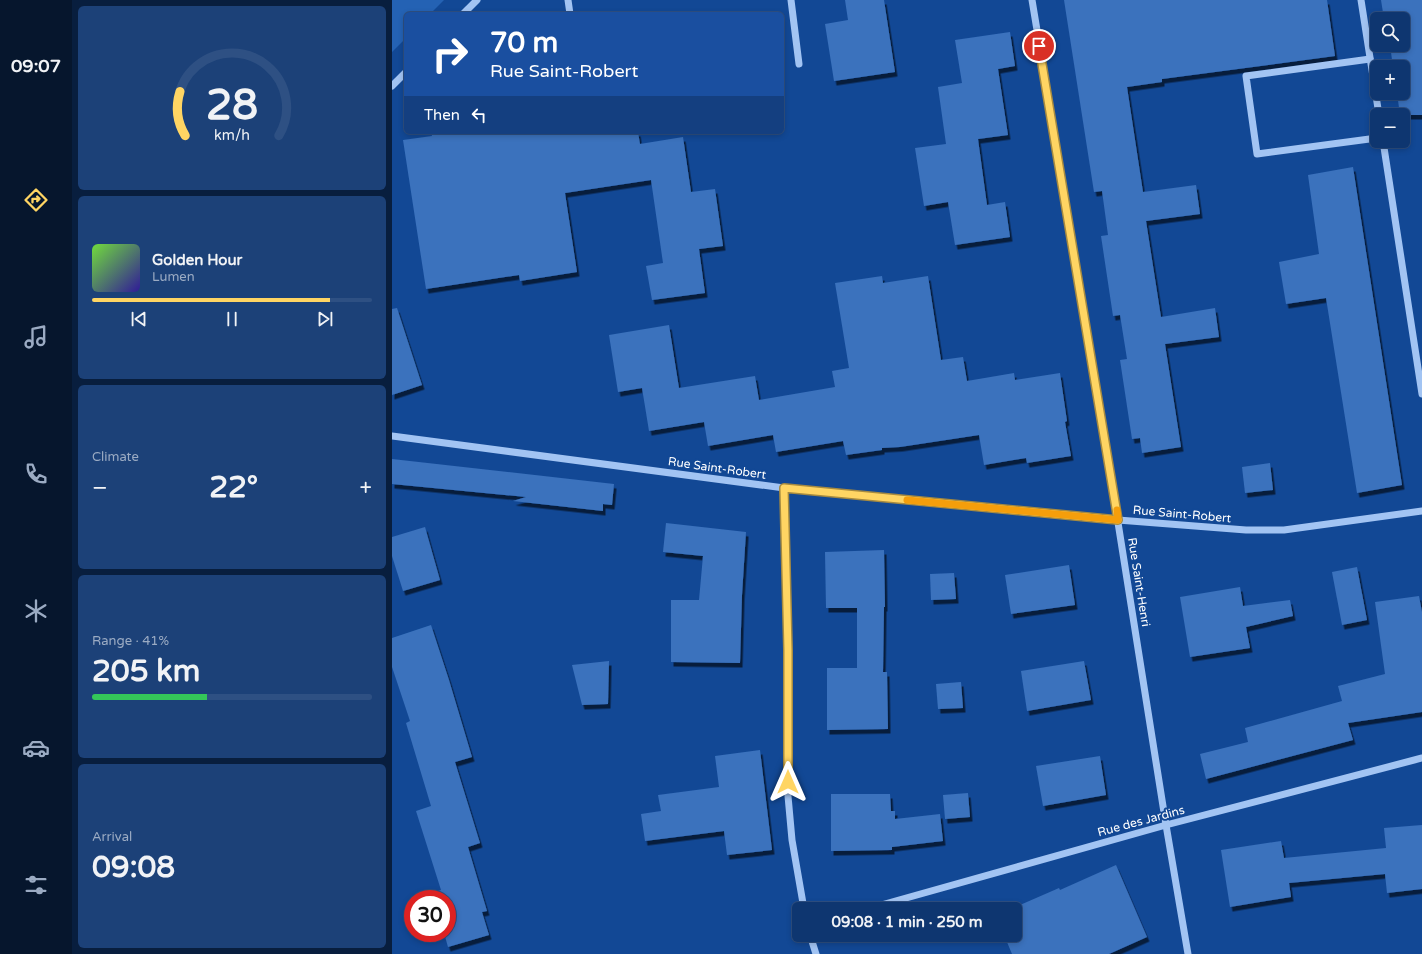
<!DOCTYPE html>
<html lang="en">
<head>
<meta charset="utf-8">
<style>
  :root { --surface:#0e3670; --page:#1c4178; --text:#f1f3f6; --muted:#9babc3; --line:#2e5083; --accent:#ffd563 }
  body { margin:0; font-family:"Varela Round",sans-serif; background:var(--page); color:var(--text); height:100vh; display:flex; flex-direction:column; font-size:15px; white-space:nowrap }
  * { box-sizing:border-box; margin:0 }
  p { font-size:13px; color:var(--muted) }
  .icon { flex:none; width:22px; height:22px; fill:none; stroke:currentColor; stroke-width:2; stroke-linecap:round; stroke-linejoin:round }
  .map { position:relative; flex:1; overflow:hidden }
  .drawer { display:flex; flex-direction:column; gap:6px; padding:6px; background:#081e3e; width:320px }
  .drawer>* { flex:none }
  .guide { position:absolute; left:12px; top:12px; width:380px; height:122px; border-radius:6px; box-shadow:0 2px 6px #0003,0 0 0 1px var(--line); background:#1a4fa0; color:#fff; overflow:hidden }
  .tools { position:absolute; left:978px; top:12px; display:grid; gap:8px }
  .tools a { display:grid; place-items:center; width:40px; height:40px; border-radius:6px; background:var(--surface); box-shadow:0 2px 6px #0003,0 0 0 1px var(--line); font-size:20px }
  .speed { position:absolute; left:12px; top:890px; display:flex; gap:8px; font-size:20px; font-weight:700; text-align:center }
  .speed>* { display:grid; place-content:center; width:52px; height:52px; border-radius:50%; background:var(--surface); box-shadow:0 2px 6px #0003,0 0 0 1px var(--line); line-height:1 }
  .speed .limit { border:6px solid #d22; background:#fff; color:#111 }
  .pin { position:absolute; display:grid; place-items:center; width:34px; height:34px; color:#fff; margin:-17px; border:2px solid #fff; border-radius:50%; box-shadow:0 1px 4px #0007 }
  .me { position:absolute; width:44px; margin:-22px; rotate:0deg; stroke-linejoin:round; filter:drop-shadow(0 0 3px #0008) }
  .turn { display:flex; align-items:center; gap:14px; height:84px; padding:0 20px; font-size:18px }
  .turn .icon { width:52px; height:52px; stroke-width:2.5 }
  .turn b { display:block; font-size:28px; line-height:34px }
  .then { display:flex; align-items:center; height:38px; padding:0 20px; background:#0003; gap:8px; font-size:15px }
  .big { font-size:30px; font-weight:700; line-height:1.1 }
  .drawer .card { flex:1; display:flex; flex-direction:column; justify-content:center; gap:6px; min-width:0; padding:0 14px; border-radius:6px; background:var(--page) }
  .drawer .dial { align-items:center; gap:0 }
  .dial svg { height:104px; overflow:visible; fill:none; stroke:var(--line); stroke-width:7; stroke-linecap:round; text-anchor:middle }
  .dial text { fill:var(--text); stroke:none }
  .song { display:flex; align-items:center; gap:12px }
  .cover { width:48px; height:48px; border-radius:6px; background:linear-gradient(135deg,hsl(100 70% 55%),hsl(250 70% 35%)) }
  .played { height:4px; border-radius:2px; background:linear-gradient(90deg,var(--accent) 85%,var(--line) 85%) }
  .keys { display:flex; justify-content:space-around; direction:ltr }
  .heat { display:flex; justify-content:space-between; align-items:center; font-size:22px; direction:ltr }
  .charge { height:6px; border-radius:3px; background:linear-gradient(90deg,#34c759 41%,var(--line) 0) }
  .trip { position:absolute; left:400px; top:902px; width:230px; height:40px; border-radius:6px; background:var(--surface); box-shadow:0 2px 6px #0003,0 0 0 1px var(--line); font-weight:700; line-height:40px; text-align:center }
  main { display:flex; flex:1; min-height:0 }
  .dock { display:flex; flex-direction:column; width:72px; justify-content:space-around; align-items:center; background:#06162d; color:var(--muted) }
  .dock .icon { width:28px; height:28px }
  .dock .on { color:var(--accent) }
  .dock b { font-size:18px; color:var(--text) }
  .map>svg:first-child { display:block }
</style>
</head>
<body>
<main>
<nav class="dock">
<b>09:07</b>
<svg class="icon on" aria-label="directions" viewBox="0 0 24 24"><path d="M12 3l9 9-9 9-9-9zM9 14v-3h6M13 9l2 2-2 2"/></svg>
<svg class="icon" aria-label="music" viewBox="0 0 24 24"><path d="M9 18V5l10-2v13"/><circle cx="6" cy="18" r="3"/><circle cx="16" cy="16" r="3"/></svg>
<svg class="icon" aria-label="phone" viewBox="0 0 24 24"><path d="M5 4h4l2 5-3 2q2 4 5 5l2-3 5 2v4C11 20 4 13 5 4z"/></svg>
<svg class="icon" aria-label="climate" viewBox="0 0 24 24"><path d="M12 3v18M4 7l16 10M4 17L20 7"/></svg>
<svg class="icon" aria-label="car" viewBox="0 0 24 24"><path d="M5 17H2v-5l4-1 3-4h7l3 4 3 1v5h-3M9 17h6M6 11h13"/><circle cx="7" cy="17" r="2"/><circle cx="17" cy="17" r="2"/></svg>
<svg class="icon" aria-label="filters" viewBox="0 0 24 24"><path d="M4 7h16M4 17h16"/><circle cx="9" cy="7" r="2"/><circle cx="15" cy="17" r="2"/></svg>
</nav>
<section class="drawer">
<div class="card dial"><svg viewBox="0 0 100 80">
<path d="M14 69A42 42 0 1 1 86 69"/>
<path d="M14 69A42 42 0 0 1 10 35" stroke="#ffd563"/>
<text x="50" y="56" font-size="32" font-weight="700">28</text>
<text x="50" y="72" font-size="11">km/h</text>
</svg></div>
<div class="card">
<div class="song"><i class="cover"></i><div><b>Golden Hour</b><p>Lumen</p></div></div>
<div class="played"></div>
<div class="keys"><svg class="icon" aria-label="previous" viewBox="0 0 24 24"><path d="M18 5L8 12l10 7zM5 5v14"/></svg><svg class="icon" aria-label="pause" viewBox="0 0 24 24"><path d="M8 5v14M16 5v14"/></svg><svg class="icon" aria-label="next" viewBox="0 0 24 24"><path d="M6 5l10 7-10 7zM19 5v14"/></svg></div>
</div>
<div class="card"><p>Climate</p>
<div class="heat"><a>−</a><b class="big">22°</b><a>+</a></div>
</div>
<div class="card"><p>Range · 41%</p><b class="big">205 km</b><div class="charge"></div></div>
<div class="card"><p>Arrival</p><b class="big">09:08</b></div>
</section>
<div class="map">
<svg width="1030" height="954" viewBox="0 0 1030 954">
  <defs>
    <filter id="shadow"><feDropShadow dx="2.5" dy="4.5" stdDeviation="0" flood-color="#0009"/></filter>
  </defs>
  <rect width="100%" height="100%" fill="#124895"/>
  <polygon fill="#2462b4" points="0,0 52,0 38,14 14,14 14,38 0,52"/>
  <g fill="#3b72bd" filter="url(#shadow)">
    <polygon points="453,0 492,0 503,72 442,81 433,24 456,20"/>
    <polygon points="672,0 935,0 943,56 770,79 770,82 735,87 751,192 804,185 808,214 754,221 769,317 823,308 827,337 773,344 789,447 750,453 748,438 740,439 728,360 735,359 728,315 721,316 709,236 716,235 710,191 702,192"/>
    <polygon points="989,0 1030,0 1030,115 1008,115 1005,93 1011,93 1011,67 1001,67 998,45 1011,45 1011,19 992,19"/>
    <polygon points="618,32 623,66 606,69 616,135 586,139 595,205 613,202 618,237 563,245 556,202 532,206 523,148 554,144 546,87 570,83 563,40"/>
    <polygon points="39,132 246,132 248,144 291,137 299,192 323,189 331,246 307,249 313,293 260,300 254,266 271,263 259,180 173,193 185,272 128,281 127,275 34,289 11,140 40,136"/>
    <polygon points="961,167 1010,485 965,493 934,298 894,304 887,262 927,254 916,175"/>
    <polygon points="490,276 491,283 536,276 549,360 571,357 575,381 622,373 623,380 668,373 675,421 673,422 679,456 635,463 634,458 592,465 587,435 508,447 490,448 490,450 454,455 451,441 384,452 381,435 316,446 312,422 257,431 250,388 226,392 217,335 277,325 287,388 363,376 367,400 443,387 440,371 457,368 443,283"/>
    <polygon points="5,308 30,385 0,395 0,309"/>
    <polygon points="0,459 222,484 220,505 211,504 211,511 121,501 134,497 0,484"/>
    <polygon points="878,463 881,490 853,493 850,467"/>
    <polygon points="274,523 354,532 350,595 348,663 279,662 279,600 307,600 311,556 271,552"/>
    <polygon points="33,527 48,580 11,591 0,556 0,537"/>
    <polygon points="492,550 493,607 492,607 491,672 495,672 496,729 435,730 435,668 465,668 465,608 434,608 433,552"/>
    <polygon points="677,565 683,605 619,614 613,575"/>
    <polygon points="965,567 975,620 950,625 940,572"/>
    <polygon points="562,573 564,599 539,600 538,574"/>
    <polygon points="848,587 851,606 898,600 901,616 854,627 858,648 798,657 788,597"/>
    <polygon points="1027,596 1030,612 1030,712 956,723 961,740 814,779 808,754 856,742 853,728 950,701 946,686 993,674 983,602"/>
    <polygon points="39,625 57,680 80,757 63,762 88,843 76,847 95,911 90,912 97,935 56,947 52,933 55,933 55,899 41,899 40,893 49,890 24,811 39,806 14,723 18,721 0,667 0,638"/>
    <polygon points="217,661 216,704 190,705 180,665"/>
    <polygon points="692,661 699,700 635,711 629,671"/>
    <polygon points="569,682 571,708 546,709 544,684"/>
    <polygon points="368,750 380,850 335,855 332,831 253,841 249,814 269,811 266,795 327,787 323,756"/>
    <polygon points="708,756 714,795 651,806 644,766"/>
    <polygon points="576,793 578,817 553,819 551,795"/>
    <polygon points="439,794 498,794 499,811 503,811 503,819 548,814 551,841 500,847 500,850 439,851"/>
    <polygon points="1030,825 1030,889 995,893 993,874 897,883 899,897 838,907 829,850 889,841 892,858 994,848 992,828"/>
    <polygon points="724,865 755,937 717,954 620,954 612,935 623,935 623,909 619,909 667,888 668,890"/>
  </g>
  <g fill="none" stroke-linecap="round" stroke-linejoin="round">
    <g stroke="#a2c4f3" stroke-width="7">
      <polyline points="176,0 178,14"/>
      <polyline points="399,0 407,64"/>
      <polyline points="640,0 714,447 774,825 796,954"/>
      <polyline points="969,0 987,115"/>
      <polyline points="71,14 85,0"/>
      <polyline points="978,59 854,76 865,154 985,138"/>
      <polyline points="0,86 14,72"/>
      <polyline points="991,141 1030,394"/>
      <polyline points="0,436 392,488 726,520 854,530 892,530 1030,511"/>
      <polyline points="392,488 396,649 396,796 400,840 412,909"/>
      <polyline points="475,909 774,825 1030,758"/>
      <polyline points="418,935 424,954"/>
    </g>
  </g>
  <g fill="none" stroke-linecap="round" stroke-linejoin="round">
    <g stroke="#a68a40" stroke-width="10">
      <polyline id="route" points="396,782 396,650 392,488 726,520 647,46"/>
    </g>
    <use href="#route" stroke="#ffd563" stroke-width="7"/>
    <polyline stroke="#f59e0b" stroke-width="7" points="515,500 726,520 725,510"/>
  </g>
  <g text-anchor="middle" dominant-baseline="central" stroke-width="4" stroke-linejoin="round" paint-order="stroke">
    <g font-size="12" fill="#fff" stroke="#124895">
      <text transform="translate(325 468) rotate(8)">Rue Saint-Robert</text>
      <text transform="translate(790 514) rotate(5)">Rue Saint-Robert</text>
      <text transform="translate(747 582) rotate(81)">Rue Saint-Henri</text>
      <text transform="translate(749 821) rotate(-15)">Rue des Jardins</text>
    </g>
  </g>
</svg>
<div class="tools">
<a><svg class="icon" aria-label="search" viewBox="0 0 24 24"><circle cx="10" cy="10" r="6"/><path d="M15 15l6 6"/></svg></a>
<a>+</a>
<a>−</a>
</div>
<div class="speed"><div class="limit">30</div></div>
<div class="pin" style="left:647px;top:46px;background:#d93025"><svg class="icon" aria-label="arrive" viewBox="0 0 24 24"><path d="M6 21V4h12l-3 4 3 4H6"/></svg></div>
<svg class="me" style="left:396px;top:782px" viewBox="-20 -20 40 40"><path d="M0-17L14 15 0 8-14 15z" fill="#ffd563" stroke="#fff" stroke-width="4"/></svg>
<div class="trip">09:08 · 1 min · 250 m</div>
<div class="guide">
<div class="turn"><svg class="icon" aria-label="right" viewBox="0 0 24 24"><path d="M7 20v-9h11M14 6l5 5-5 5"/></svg><div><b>70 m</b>Rue Saint-Robert</div></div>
<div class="then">Then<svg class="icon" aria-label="left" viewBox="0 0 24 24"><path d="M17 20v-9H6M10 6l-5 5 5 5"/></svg></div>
</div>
</div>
</main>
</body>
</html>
